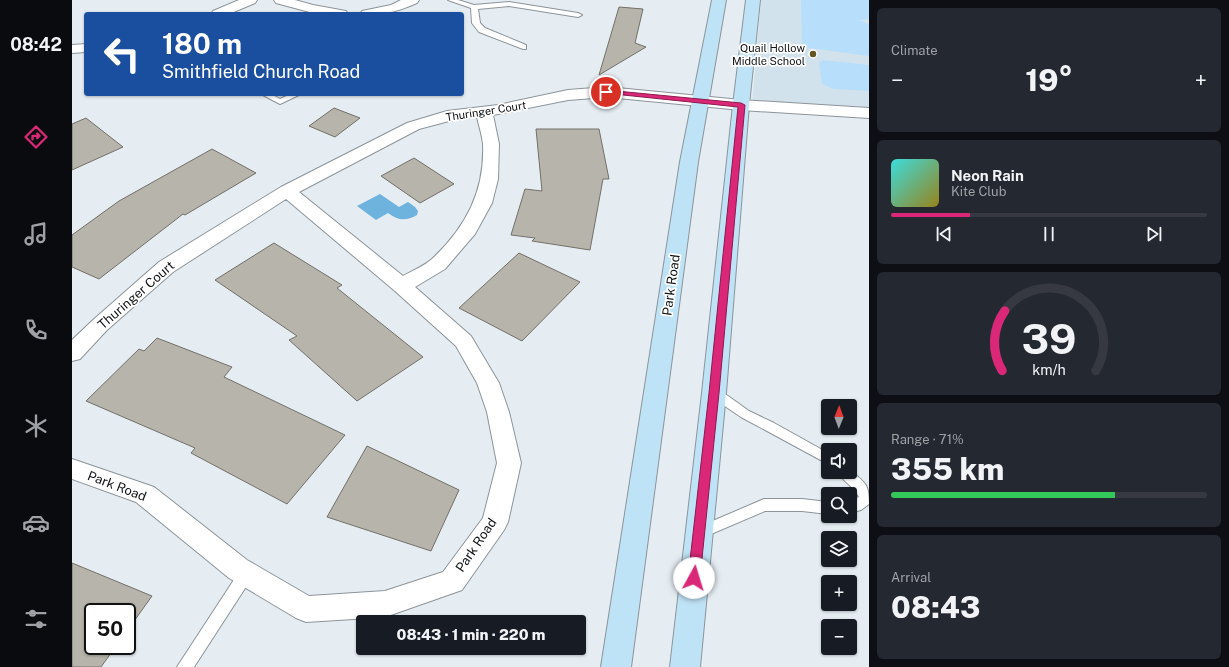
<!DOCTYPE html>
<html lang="en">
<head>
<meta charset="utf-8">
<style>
  :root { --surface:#171b24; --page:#242831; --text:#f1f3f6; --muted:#9ea1a6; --line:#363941; --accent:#db2777 }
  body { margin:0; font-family:"Public Sans",sans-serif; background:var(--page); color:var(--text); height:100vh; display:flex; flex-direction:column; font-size:15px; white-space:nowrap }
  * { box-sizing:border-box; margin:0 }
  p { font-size:13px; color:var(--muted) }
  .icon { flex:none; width:22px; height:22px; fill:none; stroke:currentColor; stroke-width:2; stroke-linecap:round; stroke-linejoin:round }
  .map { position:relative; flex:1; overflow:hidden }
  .details { display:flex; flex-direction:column; gap:8px; padding:8px; background:#0d0f14; width:360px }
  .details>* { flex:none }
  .top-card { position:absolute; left:12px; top:12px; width:380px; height:84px; border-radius:4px; box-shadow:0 1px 3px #0004; background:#1a4fa0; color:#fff; overflow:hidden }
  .needle { width:26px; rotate:1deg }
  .buttons { position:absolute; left:749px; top:399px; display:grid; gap:8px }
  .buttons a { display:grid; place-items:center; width:36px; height:36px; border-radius:4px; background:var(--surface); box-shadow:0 1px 3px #0004; font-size:20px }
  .speed { position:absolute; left:12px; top:603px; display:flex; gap:8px; font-size:20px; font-weight:700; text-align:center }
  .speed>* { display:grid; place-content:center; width:52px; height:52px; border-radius:50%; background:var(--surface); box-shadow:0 1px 3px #0004; line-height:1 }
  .speed .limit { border:2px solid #111; border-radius:6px; background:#fff; color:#111 }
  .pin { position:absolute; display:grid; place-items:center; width:34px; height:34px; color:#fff; margin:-17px; border:2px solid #fff; border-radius:50%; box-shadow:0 1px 4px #0007 }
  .me { position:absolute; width:44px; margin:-22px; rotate:6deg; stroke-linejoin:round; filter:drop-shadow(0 0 3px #0008) }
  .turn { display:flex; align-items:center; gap:14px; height:84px; padding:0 12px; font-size:18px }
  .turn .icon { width:52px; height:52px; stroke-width:2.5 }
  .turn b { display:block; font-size:28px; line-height:34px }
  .big { font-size:30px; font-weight:800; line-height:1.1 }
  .details .card { flex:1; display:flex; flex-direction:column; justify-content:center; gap:6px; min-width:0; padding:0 14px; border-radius:6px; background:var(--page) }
  .details .dial { align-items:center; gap:0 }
  .dial svg { height:104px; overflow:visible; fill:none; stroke:var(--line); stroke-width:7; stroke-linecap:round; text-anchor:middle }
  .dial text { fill:var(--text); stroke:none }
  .song { display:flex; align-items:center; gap:12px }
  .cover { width:48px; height:48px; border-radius:6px; background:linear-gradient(135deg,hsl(180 70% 55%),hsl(50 70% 35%)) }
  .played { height:4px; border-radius:2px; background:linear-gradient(90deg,var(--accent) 25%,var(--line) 25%) }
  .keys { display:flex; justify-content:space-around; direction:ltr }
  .heat { display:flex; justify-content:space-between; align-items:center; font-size:22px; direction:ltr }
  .charge { height:6px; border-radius:3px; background:linear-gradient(90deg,#34c759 71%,var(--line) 0) }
  .trip { position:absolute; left:284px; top:615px; width:230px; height:40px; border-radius:4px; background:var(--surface); box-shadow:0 1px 3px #0004; font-weight:800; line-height:40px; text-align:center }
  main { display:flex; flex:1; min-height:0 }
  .tab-bar { display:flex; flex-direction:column; width:72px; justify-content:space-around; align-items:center; background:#090b0e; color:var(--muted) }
  .tab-bar .icon { width:28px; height:28px }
  .tab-bar .on { color:var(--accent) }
  .tab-bar b { font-size:18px; color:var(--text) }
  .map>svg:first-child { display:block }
</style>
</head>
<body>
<main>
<nav class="tab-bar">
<b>08:42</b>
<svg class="icon on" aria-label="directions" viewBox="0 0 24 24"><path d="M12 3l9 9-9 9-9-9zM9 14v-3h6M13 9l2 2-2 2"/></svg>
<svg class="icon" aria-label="music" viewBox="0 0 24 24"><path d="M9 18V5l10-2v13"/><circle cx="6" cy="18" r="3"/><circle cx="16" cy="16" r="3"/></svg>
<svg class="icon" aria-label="phone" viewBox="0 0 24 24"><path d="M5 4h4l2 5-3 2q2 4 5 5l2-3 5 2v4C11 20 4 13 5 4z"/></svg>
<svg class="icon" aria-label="climate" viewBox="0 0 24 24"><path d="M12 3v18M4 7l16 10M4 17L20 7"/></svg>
<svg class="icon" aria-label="car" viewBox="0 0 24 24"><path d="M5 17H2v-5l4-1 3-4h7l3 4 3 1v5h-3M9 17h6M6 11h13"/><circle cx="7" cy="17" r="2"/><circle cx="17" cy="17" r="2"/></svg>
<svg class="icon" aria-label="filters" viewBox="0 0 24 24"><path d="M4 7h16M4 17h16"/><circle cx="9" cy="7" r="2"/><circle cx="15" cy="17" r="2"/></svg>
</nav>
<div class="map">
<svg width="797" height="667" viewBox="0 0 797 667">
  <rect width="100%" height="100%" fill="#e5edf3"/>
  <polygon fill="#d2e2ed" points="689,0 797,0 797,111 680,103"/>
  <g fill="#b7dffb">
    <polygon points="729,0 797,0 797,19 787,20 797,24 797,56 737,48 730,44"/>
    <polygon points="751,60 797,65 797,91 761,89 750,84 747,63"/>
  </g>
  <path fill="#6eb2de" d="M308,194L327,207L336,202L343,207L346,211L345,215C333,222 326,220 316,213L304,220L285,206Z"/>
  <g fill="#b6b4ab" stroke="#727068">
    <polygon points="547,7 571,9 563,43 574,47 527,75"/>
    <polygon points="262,108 288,118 263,137 237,126"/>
    <polygon points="14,118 51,147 0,170 0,124"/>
    <polygon points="464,129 527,129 537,179 531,179 518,250 460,241 463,238 439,235 453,189 470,191"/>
    <polygon points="140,149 184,173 113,215 111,214 27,279 0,267 0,235 47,201"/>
    <polygon points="342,158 382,184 348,203 309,176"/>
    <polygon points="202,243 270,285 265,288 351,357 285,401 217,340 225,336 143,280"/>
    <polygon points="447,253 508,282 450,341 387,308"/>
    <polygon points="85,338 160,367 152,377 273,435 215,504 119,453 123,448 14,401 67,349 72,351"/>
    <polygon points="295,446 387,490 359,551 255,517"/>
    <polygon points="0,563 80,596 55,631 55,612 21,612 21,646 44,646 29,667 0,667"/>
  </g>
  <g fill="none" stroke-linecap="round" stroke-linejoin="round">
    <g stroke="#8c9499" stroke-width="2">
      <g id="lane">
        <polygon points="376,0 386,0 402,5 437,2 506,13 510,15 506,17 437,6 406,9 408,23 413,28 454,45 454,49 451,49 407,32 400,23 399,8"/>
        <polygon points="189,94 199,94 208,99 219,94 229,94 208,104"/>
        <polygon points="642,388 656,396 677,411 702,423 756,453 756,464 669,417 638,396 636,393 638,390"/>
        <path d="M778,470C793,483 797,483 797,504L789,510L778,513V501L787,497C782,486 771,482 766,472H778Z"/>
        <polygon points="692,499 730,499 756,502 756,514 730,511 693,511 632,537 627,539 622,537 620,533 622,529"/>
        <polygon points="174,568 179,569 181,574 179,579 122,667 105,667 169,569"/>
      </g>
    </g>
    <g stroke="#8c9499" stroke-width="2">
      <g id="street">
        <polygon points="167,0 185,0 183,3 157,14 139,14 141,11"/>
        <polygon points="202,0 223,0 241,5 274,11 276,14 245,14 204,3"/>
        <path d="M329,0H347L345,3C322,13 313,14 288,14L290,11L319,5Z"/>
        <polygon points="14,44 14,52 0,53 0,45"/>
        <path d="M535,87L669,100L797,108V118L669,110L535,97L496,100L421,115L427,144L426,179L420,203L403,234L373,269L343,287L399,336L427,383L437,412L449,463L436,522L432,530L390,590L313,617L234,622L224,618L157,578L64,502L0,479V459L82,487L175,560L237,596L313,591L371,572L411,518L425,463L415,412L405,383L384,346L323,291L214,199L101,272L35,330L8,359L0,361V340L21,320L87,262L209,187L335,123L375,111L426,105L496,90ZM405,117C407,126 410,135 411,144C413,191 394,227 360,259C352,266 340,271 331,276L227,192L347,129L377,121Z"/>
      </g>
    </g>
    <g stroke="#8c9499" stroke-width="2">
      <g id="secondary">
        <polygon points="640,0 654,0 626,162 559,667 529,667 608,162"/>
        <polygon points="674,0 688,0 677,105 654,393 628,667 598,667 630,393 661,105"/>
      </g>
    </g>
    <use href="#lane" fill="#fff" fill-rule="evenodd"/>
    <use href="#street" fill="#fff" fill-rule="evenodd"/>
    <use href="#secondary" fill="#bfe3f6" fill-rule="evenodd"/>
  </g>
  <polygon fill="#db2777" stroke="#8e194d" points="534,90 669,103 673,105 647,393 628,578 626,581 622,583 618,581 616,578 637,393 666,107 532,93 532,91"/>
  <circle fill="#645623" stroke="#fff" stroke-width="1.5" cx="741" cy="54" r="4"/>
  <g text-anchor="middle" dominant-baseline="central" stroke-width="3.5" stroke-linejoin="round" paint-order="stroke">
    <g font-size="11" fill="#101315" stroke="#fff" text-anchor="end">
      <text x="733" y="48">Quail Hollow<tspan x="733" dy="13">Middle School</tspan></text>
    </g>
    <g font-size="11" fill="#101315" stroke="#fff">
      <text transform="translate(414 111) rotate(-9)">Thuringer Court</text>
    </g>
    <g font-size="13" fill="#101315" stroke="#fff">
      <text transform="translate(599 285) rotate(-82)">Park Road</text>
      <text transform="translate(64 295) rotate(-41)">Thuringer Court</text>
      <text transform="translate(45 486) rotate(21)">Park Road</text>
      <text transform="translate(404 545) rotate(-56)">Park Road</text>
    </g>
  </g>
</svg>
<div class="buttons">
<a><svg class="needle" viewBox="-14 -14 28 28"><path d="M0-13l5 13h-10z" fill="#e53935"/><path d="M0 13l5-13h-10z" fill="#9ea1a6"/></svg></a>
<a><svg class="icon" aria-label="sound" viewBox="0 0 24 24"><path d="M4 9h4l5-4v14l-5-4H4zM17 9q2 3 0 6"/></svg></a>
<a><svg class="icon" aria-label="search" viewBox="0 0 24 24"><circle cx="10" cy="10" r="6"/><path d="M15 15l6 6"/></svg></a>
<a><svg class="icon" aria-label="layers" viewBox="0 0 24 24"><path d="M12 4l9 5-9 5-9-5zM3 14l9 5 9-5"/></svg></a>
<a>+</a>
<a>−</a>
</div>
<div class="speed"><div class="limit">50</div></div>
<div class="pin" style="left:534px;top:92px;background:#d93025"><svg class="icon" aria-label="arrive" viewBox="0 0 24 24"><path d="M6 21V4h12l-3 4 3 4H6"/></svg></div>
<svg class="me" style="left:622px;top:578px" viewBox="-20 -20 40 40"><circle r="19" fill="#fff"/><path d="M0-13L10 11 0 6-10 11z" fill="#db2777"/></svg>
<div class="trip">08:43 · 1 min · 220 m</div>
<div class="top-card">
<div class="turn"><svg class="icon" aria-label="left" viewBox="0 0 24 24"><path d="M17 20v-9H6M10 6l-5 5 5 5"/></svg><div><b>180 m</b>Smithfield Church Road</div></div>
</div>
</div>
<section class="details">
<div class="card"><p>Climate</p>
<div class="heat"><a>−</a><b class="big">19°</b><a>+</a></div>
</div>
<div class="card">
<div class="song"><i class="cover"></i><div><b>Neon Rain</b><p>Kite Club</p></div></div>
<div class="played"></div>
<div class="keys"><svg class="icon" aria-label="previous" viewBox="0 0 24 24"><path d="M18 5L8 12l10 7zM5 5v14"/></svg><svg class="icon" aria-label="pause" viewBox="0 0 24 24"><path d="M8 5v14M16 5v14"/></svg><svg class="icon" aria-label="next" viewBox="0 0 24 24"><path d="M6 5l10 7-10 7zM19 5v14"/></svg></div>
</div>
<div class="card dial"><svg viewBox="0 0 100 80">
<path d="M14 69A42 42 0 1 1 86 69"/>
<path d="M14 69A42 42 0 0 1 16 23" stroke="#db2777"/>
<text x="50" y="56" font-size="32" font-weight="700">39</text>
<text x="50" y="72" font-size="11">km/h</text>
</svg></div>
<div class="card"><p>Range · 71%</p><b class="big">355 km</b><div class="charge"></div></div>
<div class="card"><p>Arrival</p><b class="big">08:43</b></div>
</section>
</main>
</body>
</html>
